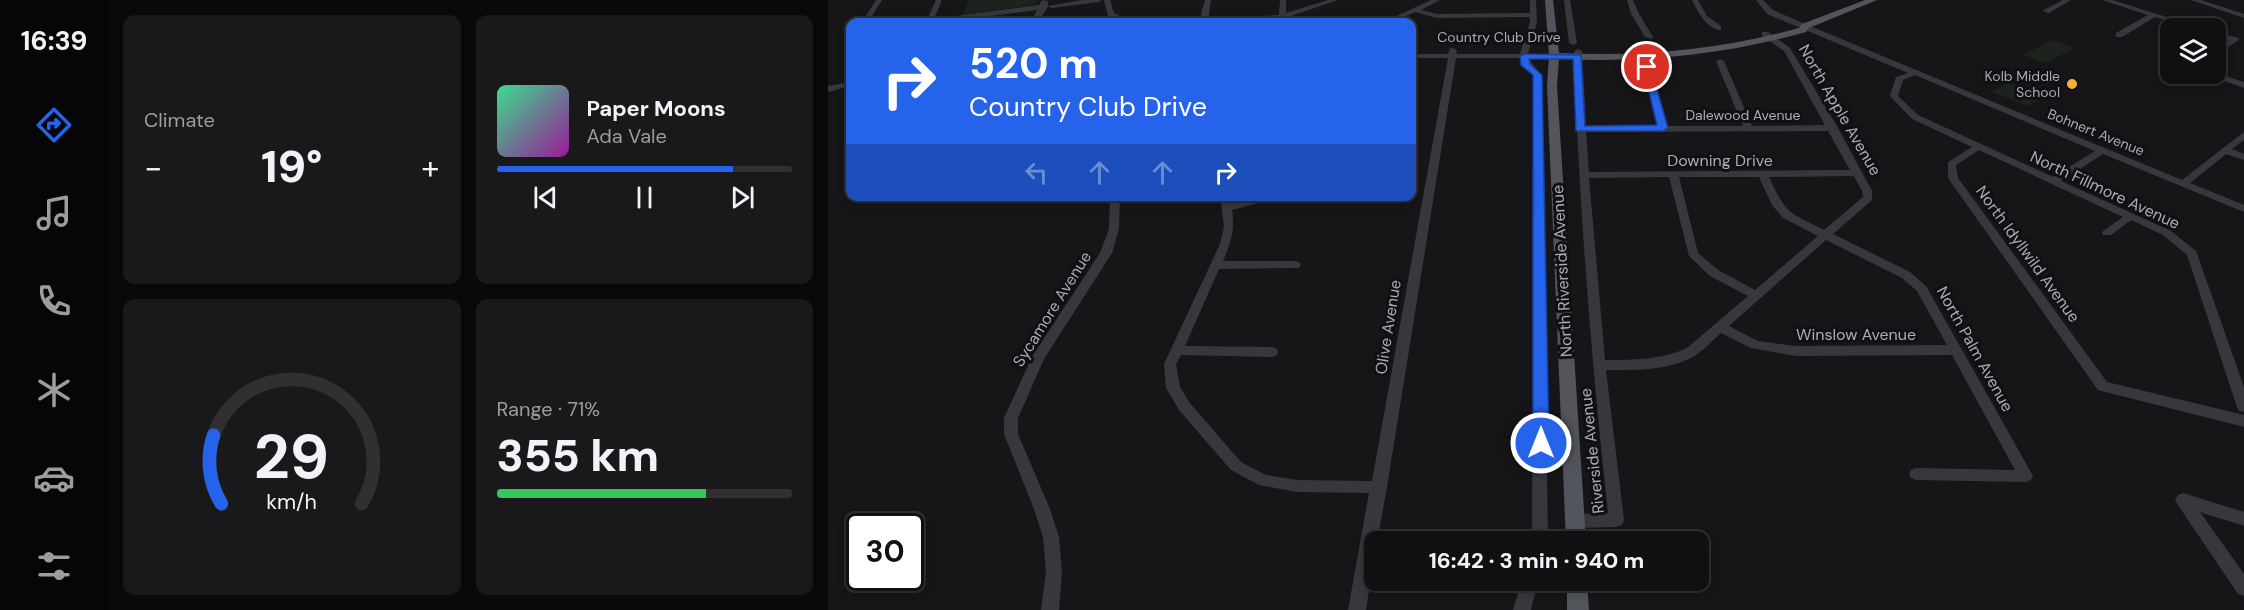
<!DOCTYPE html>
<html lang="en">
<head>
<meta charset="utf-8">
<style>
  :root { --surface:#101012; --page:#19191b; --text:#f1f3f6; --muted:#9c9d9f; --line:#303032; --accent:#2563eb }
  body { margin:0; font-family:"DM Sans",sans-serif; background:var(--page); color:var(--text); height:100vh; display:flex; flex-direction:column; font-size:22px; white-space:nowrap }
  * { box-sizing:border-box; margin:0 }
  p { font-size:20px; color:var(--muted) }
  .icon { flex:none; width:33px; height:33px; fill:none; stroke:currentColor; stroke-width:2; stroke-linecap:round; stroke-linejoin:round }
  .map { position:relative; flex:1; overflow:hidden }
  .drawer { display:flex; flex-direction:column; gap:15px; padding:15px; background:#09090a; width:720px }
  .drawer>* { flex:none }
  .top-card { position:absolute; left:18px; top:18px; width:570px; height:183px; border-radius:12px; box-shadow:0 3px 9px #0003,0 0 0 2px var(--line); background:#2563eb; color:#fff; overflow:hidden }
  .buttons { position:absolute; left:1332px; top:18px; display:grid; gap:12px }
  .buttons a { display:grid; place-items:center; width:66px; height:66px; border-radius:12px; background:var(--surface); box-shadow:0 3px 9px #0003,0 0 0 2px var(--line); font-size:30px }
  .speed { position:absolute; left:18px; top:513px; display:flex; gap:12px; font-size:30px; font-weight:700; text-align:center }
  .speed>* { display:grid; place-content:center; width:78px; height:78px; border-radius:50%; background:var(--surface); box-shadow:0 3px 9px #0003,0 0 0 2px var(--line); line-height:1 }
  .speed .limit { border:3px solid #111; border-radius:9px; background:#fff; color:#111 }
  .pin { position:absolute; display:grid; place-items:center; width:51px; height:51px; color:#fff; margin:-26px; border:3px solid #fff; border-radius:50%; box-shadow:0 2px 6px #0007 }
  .me { position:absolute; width:66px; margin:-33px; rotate:0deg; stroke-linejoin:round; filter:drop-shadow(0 0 4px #0008) }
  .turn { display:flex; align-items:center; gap:21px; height:126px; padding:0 24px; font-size:27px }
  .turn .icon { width:78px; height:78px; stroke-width:2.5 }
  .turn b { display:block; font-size:42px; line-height:51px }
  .lanes { display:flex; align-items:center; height:57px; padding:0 24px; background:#0003; justify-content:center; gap:30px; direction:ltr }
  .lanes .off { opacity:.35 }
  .big { font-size:45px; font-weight:800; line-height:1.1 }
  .drawer .tile { flex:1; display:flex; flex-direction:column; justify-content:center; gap:9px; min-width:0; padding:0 21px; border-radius:12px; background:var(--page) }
  .drawer .dial { align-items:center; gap:0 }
  .dial svg { height:156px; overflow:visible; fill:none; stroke:var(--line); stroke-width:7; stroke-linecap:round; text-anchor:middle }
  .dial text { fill:var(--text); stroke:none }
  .song { display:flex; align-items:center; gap:18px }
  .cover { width:72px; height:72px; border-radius:9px; background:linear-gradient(135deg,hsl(150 70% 55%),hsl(300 70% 35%)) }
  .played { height:6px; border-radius:3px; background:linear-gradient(90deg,var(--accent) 80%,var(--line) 80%) }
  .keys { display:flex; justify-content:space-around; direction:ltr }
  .heat { display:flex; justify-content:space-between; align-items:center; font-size:33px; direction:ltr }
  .charge { height:9px; border-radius:4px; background:linear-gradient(90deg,#34c759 71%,var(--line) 0) }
  .drawer .tiles { flex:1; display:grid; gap:15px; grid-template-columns:repeat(2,1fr) }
  .trip { position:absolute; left:536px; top:531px; width:345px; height:60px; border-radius:12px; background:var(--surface); box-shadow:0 3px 9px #0003,0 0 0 2px var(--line); font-weight:800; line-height:60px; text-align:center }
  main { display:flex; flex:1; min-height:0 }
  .menu { display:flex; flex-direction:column; width:108px; justify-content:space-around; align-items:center; background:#060607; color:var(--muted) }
  .menu .icon { width:42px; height:42px }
  .menu .selected { color:var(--accent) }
  .menu b { font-size:27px; color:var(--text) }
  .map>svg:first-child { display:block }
</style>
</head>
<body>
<main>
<nav class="menu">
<b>16:39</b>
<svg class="icon selected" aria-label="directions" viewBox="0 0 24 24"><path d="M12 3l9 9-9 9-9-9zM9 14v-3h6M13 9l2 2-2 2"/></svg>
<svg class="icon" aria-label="music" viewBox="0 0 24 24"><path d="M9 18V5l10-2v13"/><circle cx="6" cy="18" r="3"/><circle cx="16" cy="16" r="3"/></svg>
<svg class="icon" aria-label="phone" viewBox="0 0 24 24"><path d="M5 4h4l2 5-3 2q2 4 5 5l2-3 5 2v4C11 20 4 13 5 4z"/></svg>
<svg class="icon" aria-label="climate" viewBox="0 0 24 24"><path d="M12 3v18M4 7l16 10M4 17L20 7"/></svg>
<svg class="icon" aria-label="car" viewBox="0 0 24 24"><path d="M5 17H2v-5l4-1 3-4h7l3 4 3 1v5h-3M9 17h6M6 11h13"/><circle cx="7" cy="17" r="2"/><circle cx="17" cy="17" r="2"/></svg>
<svg class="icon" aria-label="filters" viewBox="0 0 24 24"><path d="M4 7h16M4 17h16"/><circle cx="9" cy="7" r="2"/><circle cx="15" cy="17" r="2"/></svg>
</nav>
<section class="drawer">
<div class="tiles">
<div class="tile"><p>Climate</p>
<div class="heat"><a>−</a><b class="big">19°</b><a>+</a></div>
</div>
<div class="tile">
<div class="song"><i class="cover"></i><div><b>Paper Moons</b><p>Ada Vale</p></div></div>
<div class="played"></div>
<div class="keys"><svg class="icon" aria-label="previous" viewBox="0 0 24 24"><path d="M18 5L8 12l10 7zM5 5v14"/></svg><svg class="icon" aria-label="pause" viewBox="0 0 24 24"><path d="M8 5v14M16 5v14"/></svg><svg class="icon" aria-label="next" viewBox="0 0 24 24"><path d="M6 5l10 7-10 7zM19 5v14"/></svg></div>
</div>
<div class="tile dial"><svg viewBox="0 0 100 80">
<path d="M14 69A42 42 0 1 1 86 69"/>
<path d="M14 69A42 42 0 0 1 10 34" stroke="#2563eb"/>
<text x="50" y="56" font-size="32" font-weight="700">29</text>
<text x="50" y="72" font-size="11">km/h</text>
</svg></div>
<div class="tile"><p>Range · 71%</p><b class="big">355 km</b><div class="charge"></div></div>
</div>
</section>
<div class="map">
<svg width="1416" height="610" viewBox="0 0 1416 610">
  <rect width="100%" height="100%" fill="#161618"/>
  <g fill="#1c231d">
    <polygon points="141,0 209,0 210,4 135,15"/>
    <polygon points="1225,40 1247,48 1217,63 1195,55"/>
    <polygon points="1181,82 1217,96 1200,106 1164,92"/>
  </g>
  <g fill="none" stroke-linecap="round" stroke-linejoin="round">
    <g fill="#37383d" fill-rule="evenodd">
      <polygon points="48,0 54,0 40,22 34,22"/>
      <polygon points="108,0 114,0 106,19 211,5 214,0 220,1 220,7 210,22 203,22 209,10 114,22 98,22"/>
      <polygon points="255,0 274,0 271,2 224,8 220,6"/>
      <polygon points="276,0 282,0 286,13 294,17 294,21 288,21 280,16"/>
      <polygon points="377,0 383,0 381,14 382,19 451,15 452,0 458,0 458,13 500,0 510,0 454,19 376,22 373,14"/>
      <path d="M603,0H612L593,10L609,14L702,13V0H708L709,22L700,54H726L730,56L726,58H700L713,75L720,542H704L705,76L692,58H628L559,487L549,542H546V558L538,610H520L541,493L469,492L431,485L403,470L351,410L338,388L336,364L392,244L396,227L392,196H402L403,204L436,196H457L404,210C407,231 403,242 395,261H467L471,262L473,265L471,268L391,269L357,346L444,347L449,349L450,352L449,355L444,357L353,355L348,364L352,387L361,402L413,462L438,475L469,480L544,481L620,58H584V54H620L622,48H625L629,50L628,54H692L702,22V17L609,18L587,12L565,22H556Z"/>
      <polygon points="736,0 742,0 749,43 745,45 741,43"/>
      <polygon points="799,0 805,0 811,14 825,37 824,39 817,37 803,14"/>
      <path d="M864,0H870L879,16L893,26V30C878,29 870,12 864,0Z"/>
      <path d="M928,0H935L945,10L970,21L1354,180L1416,132V140L1404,149L1416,154V160L1398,154L1362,183L1416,205V212L1275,154L1233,181L1343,231L1368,251L1416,387V412L1411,411L1409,407L1359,255L1335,235L1303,220L1283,235H1275L1274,233L1275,231L1295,217L1151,150L1128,165L1130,178L1279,382L1416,415V427L1270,390L1120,178V162L1144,147L1084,119L1062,96L1068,77L1080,73L939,14ZM1087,75L1267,151L1225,177L1090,115L1070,96L1075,80Z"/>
      <polygon points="1235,0 1243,0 1221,13 1214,11"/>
      <polygon points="1274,0 1284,0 1374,28 1364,28 1327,17 1294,37 1288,37 1288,33 1320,15"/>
      <polygon points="1363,0 1373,0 1416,14 1416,18"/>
      <path d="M934,32H940L962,48L1010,128L1044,191V200L1005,234L1082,272L1098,286L1205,476L1203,480L1198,482L1088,480L1083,478L1081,474L1083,470L1088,468L1187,470L1124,355L968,356L923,348L893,333C885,340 877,349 868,355C842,371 808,370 778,370L796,520L794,525L788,527L747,528L741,526L739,521L741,516L747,514L780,513C763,359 751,205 746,51L750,49L754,51L758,126H830L815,67L819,65L823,67L839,126H915L888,61L892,59L896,61L924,126L997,125L956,51L934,36ZM1000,131L1022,170L761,172L758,132ZM1026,176L1034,191L1035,197L996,230C960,212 958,214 941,177ZM841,177L861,256L882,276L920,296L859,348C833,360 806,360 777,360L761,178ZM851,177H931L944,205L955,218L990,236L927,290L890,270L870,253ZM998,240L1074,278L1089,291L1119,345L968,346L930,341L901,326Z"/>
      <polygon points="1388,32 1410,38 1411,40 1388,54 1388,49 1401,41 1388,36"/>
      <polygon points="1388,73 1416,82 1416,88 1377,74"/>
      <polygon points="22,82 22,86 0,92 0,86"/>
      <polygon points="282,196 292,196 291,229 284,253 216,359 190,418 190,434 222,509 231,537 234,572 231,610 213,610 218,572 215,537 206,509 176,434 176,418 205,355 272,253 281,229"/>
      <polygon points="1355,493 1416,512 1416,526 1372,512 1416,574 1416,596 1410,594 1350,505 1347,500 1350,495"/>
      <polygon points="694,580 710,580 703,610 685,610"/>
    </g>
    <g fill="#53555c" fill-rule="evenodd">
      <path d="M717,0H725L731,53C812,57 892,50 971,28L974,24L1037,0H1049L981,28L978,32C897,55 815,63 731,59L729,86L758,542H738L719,86L721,56Z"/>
      <polygon points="739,580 759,580 761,610 739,610"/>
    </g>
  </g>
  <polygon fill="#2563eb" stroke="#184099" stroke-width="1.5" points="696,54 753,55 757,126 829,125 815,67 822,65 840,128 835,131 748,131 745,59 701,59 702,64 714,75 721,443 719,448 707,448 705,443 705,75 693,65 692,56"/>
  <circle fill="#f2b134" stroke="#111113" stroke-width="2" cx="1244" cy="84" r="6"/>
  <g text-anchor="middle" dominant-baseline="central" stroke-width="6" stroke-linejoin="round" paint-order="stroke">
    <g font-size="14" fill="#a8adb8" stroke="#111113">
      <text x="671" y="37">Country Club Drive</text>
      <text x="915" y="115">Dalewood Avenue</text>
      <text transform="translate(1268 132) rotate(22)">Bohnert Avenue</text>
    </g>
    <g font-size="14" fill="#a8adb8" stroke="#111113" text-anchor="end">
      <text x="1232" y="76">Kolb Middle<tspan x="1232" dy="16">School</tspan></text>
    </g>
    <g font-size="16" fill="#a8adb8" stroke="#111113">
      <text transform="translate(1012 110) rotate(60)">North Apple Avenue</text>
      <text x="892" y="160">Downing Drive</text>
      <text transform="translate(1277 190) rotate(25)">North Fillmore Avenue</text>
      <text transform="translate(1200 254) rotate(54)">North Idyllwild Avenue</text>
      <text transform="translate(734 271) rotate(-93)">North Riverside Avenue</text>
      <text transform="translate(224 309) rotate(-58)">Sycamore Avenue</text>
      <text transform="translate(560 327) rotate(-81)">Olive Avenue</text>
      <text x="1028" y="334">Winslow Avenue</text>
      <text transform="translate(1147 349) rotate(61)">North Palm Avenue</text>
      <text transform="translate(764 451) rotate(-96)">Riverside Avenue</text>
    </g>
  </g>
</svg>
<div class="buttons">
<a><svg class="icon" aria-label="layers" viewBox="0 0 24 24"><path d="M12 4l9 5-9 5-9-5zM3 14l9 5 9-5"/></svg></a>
</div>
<div class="speed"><div class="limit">30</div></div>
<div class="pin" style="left:819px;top:67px;background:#d93025"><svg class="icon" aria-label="arrive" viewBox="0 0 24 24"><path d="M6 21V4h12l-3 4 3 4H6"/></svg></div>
<svg class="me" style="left:713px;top:443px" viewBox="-20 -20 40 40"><circle r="17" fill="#2563eb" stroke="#fff" stroke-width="3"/><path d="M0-11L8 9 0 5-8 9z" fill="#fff"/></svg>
<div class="trip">16:42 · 3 min · 940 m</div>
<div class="top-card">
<div class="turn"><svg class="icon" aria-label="right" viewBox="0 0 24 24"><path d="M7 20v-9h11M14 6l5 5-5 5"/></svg><div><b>520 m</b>Country Club Drive</div></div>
<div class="lanes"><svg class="icon off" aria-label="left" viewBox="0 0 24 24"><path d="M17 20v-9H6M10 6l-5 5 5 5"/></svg><svg class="icon off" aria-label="ahead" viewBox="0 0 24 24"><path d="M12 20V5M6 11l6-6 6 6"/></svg><svg class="icon off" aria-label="ahead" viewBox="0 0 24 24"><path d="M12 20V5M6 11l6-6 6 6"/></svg><svg class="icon" aria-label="right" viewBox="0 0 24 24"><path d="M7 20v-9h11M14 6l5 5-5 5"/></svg></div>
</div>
</div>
</main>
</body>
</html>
